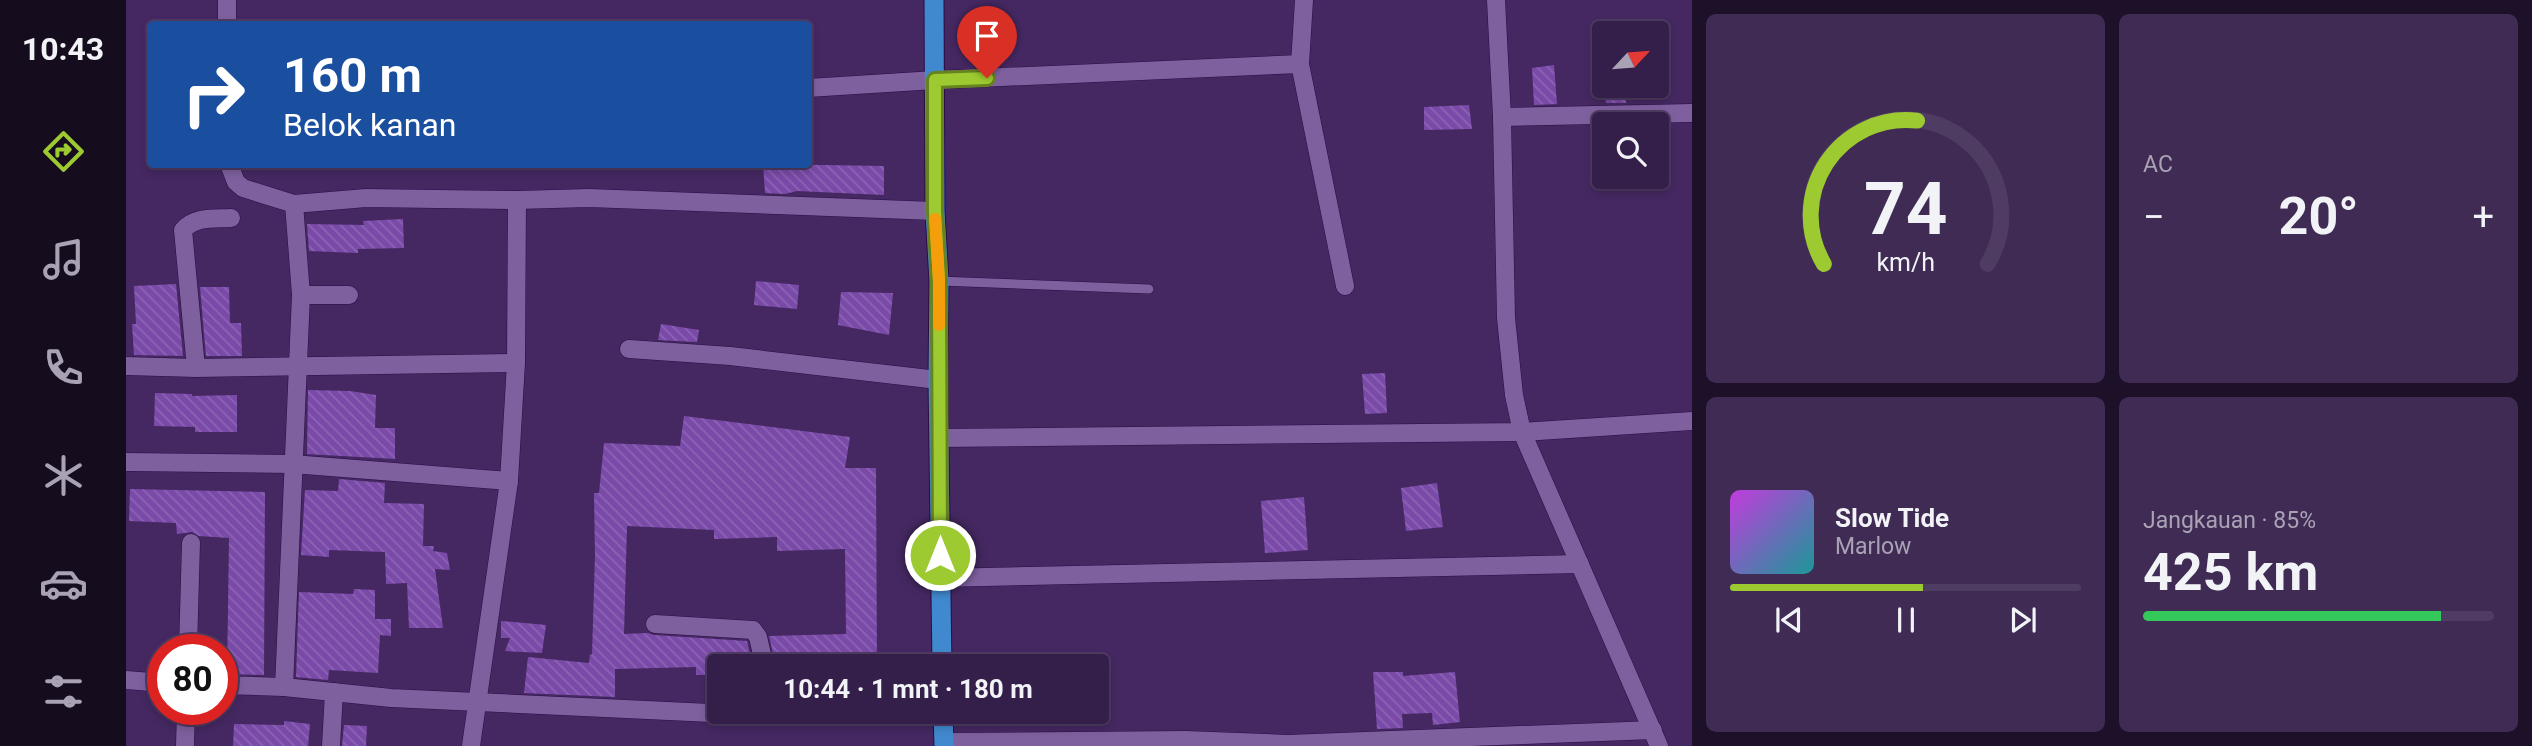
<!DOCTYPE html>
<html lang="id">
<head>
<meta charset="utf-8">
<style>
  :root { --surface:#341e4a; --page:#3f2b54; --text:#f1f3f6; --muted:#a9a2b5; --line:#4e3c62; --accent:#9dca30 }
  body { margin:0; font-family:Roboto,sans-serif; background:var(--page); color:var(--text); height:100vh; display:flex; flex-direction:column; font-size:26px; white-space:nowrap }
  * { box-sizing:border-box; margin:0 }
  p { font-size:23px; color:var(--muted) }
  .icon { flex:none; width:38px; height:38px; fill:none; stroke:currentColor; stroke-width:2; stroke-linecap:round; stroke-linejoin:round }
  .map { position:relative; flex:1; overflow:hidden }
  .drawer { display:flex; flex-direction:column; gap:14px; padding:14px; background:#1d1029; width:840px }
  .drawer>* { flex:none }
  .banner { position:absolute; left:21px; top:21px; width:665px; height:147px; border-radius:7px; box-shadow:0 4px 10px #0003,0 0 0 2px var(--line); background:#1a4fa0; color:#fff; overflow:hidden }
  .needle { width:46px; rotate:64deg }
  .fabs { position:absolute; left:1466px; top:21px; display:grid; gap:14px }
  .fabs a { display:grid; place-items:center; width:77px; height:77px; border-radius:7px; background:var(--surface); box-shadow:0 4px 10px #0003,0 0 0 2px var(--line); font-size:35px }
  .speed { position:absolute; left:21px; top:634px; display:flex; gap:14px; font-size:35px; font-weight:700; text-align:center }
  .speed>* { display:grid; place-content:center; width:91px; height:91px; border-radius:50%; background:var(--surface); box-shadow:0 4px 10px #0003,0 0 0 2px var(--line); line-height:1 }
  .speed .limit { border:10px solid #d22; background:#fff; color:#111 }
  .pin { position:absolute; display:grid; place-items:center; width:60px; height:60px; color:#fff; margin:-72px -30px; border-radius:50% 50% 50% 0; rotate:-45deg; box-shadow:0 0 7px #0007 }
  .pin .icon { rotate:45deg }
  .me { position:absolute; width:77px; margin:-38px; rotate:0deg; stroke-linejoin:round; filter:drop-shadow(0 0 5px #0008) }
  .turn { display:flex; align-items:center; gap:24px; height:147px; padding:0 21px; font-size:32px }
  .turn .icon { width:91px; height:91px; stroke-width:2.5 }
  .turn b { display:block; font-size:49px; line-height:60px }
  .big { font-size:52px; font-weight:700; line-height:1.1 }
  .drawer .widget { flex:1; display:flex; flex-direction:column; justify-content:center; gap:10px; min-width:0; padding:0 24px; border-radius:10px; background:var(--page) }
  .drawer .dial { align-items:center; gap:0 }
  .dial svg { height:182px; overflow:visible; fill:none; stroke:var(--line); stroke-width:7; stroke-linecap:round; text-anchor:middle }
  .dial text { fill:var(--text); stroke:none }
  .song { display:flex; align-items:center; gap:21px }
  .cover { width:84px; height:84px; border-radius:10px; background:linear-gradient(135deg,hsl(290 70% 55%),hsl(180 70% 35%)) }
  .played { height:7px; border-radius:4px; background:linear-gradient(90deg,var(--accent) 55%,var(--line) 55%) }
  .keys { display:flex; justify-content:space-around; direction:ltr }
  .heat { display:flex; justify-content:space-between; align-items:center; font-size:38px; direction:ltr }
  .charge { height:10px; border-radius:5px; background:linear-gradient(90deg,#34c759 85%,var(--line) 0) }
  .drawer .tiles { flex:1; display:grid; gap:14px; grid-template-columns:repeat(2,1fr) }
  .trip { position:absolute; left:581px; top:654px; width:402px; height:70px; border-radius:7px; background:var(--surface); box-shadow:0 4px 10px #0003,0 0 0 2px var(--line); font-weight:700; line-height:70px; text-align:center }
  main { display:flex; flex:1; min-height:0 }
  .tabs { display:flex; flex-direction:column; width:126px; justify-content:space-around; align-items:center; background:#150c1e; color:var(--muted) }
  .tabs .icon { width:49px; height:49px }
  .tabs .current { color:var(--accent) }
  .tabs b { font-size:32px; color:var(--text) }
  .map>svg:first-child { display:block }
</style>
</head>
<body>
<main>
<nav class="tabs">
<b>10:43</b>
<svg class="icon current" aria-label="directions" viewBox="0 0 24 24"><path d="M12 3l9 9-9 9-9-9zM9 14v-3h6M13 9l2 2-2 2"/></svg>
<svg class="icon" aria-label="music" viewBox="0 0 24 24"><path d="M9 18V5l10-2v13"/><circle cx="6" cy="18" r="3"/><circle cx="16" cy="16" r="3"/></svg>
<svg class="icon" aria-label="phone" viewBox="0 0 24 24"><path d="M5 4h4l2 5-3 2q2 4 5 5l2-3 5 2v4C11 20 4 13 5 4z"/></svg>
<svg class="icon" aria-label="climate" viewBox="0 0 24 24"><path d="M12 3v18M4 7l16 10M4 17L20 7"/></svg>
<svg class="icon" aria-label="car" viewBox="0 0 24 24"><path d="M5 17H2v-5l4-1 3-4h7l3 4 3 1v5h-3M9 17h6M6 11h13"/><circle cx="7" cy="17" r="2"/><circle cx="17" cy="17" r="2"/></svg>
<svg class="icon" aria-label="filters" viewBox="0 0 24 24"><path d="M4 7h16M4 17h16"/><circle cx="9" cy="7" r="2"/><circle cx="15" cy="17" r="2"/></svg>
</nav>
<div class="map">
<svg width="1566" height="746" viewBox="0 0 1566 746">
  <defs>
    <pattern id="building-back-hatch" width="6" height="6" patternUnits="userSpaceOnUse" patternTransform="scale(1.75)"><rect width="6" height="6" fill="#7a4aa8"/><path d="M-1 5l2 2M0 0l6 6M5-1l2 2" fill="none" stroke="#8c63b4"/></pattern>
  </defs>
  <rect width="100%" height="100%" fill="#452862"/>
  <g fill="url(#building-back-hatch)">
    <polygon points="1428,65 1431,104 1408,105 1406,68"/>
    <polygon points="1478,86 1499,86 1500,103 1480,103"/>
    <polygon points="1343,105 1346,129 1298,130 1298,107"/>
    <polygon points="637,164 758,166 758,195 671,191 659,194 639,193"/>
    <polygon points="277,219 278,248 232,249 232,253 183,251 181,224 238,225 237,221"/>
    <polygon points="630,281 673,285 671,309 628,305"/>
    <polygon points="50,284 57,356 8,355 6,324 10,324 8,286"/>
    <polygon points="74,287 103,287 104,323 115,323 116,356 80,356"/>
    <polygon points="715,292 767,293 763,335 712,325"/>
    <polygon points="535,324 573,330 571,342 532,340"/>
    <polygon points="1259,373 1261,413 1239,414 1236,374"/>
    <polygon points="182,390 224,391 250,395 249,428 269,428 269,459 181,454"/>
    <polygon points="29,393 66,394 66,396 111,395 111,432 69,432 69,427 28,426"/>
    <polygon points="558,416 724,437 719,468 750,468 751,667 650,667 643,636 720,634 719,549 651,551 651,537 588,539 588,530 501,526 498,634 522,633 528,635 621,641 627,667 593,667 593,675 570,675 570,667 489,669 489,697 398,693 402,657 463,663 464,654 466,655 469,555 468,493 473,493 478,443 554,446"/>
    <polygon points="213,479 259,483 258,503 298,504 297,546 308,546 307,551 321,553 324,570 309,569 317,628 283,628 281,583 260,584 259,552 203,550 203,557 175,555 179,490 212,491"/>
    <polygon points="1311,483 1317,527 1280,531 1275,488"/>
    <polygon points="4,489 139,492 138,675 101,674 103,538 73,536 66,532 51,534 50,523 3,521"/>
    <polygon points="1178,497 1182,550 1139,553 1135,501"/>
    <polygon points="228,589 249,590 249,619 265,619 265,636 254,635 252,673 203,670 202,680 170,677 173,592 227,594"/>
    <polygon points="375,621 420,625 416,653 379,651 384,638 375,638"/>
    <polygon points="1247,672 1277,672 1277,676 1329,672 1334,722 1307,725 1306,713 1276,714 1277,728 1251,729"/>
    <polygon points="158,721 184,724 182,746 107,746 108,724 158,725"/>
    <polygon points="218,725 241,726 240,746 216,746"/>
  </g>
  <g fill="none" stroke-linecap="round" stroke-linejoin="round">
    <g stroke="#2b0c45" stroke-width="10">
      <polyline id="service" points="813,281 1023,289"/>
    </g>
    <g stroke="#2b0c45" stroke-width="19">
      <g id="minor">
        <polyline points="1178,0 1174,64 1219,286"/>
        <polyline points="1370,0 1376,117 1380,318 1388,395 1396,432 1533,746"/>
        <polyline points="101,24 101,0"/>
        <polyline points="682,88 809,80 1174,64"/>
        <polyline points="1376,117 1566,113"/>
        <polyline points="103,164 110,182 117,188 168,204 240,198 391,200 463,198 809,211"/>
        <polyline points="175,295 223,295"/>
        <polyline points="503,349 604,356 812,380"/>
        <polyline points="0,366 70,368 390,363"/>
        <path d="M70,368L57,230C69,216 88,219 105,218"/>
        <polyline points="813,438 1396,432 1566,421"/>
        <polyline points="0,462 166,464 383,481"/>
        <polyline points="814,578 1454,564"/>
        <polyline points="529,624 627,630 632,637 639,667"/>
        <polyline points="62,649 65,543"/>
        <polyline points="0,680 37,683"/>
        <polyline points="96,685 158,687 265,698 649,716 817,715"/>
        <polyline points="158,687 175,295 168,204"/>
        <polyline points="818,742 1060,740 1162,744 1527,730"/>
        <polyline points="59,746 60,709"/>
        <polyline points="205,746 208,692"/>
        <polyline points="345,746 383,481 390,363 391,200"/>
      </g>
    </g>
    <g stroke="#2b0c45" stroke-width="21">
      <g id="trunk">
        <polyline points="808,0 809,211 813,281 812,380 816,667"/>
        <polyline points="817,712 818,746"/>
      </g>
    </g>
    <use href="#service" stroke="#7e609f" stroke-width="9"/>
    <use href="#minor" stroke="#7e609f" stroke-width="18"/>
    <use href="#trunk" stroke="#4189ce" stroke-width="19"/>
  </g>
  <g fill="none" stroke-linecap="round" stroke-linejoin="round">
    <g stroke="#66831f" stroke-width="18">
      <polyline id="route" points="814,555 813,281 809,211 809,80 861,78"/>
    </g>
    <use href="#route" stroke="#9dca30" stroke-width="12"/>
    <polyline stroke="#f59e0b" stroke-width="12" points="809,219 813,281 813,325"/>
  </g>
</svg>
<div class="fabs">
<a><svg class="needle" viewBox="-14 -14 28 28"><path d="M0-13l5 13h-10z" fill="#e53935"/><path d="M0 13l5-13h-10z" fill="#a9a2b5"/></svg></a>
<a><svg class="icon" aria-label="search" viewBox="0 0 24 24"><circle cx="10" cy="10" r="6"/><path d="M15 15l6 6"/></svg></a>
</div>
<div class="speed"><div class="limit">80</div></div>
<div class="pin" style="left:861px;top:78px;background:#d93025"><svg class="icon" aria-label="arrive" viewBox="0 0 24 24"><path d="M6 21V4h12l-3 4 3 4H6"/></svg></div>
<svg class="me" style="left:814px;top:555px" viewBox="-20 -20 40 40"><circle r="17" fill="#9dca30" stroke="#fff" stroke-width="3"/><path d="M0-11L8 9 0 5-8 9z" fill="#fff"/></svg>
<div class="trip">10:44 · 1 mnt · 180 m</div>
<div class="banner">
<div class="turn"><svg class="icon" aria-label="right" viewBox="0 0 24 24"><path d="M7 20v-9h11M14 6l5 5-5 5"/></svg><div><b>160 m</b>Belok kanan</div></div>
</div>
</div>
<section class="drawer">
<div class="tiles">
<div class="widget dial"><svg viewBox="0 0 100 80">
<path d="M14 69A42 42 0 1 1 86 69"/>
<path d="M14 69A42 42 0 0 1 55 6" stroke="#9dca30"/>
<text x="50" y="56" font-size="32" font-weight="700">74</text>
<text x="50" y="72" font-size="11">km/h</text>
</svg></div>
<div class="widget"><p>AC</p>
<div class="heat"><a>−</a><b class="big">20°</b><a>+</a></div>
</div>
<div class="widget">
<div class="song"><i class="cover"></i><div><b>Slow Tide</b><p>Marlow</p></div></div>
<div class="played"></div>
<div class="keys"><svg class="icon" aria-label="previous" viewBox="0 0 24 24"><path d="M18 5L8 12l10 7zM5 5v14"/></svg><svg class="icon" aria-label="pause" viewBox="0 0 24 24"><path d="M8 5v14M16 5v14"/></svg><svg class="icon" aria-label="next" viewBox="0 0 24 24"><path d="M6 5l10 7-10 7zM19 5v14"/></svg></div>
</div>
<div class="widget"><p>Jangkauan · 85%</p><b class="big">425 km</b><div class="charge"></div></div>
</div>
</section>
</main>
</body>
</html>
